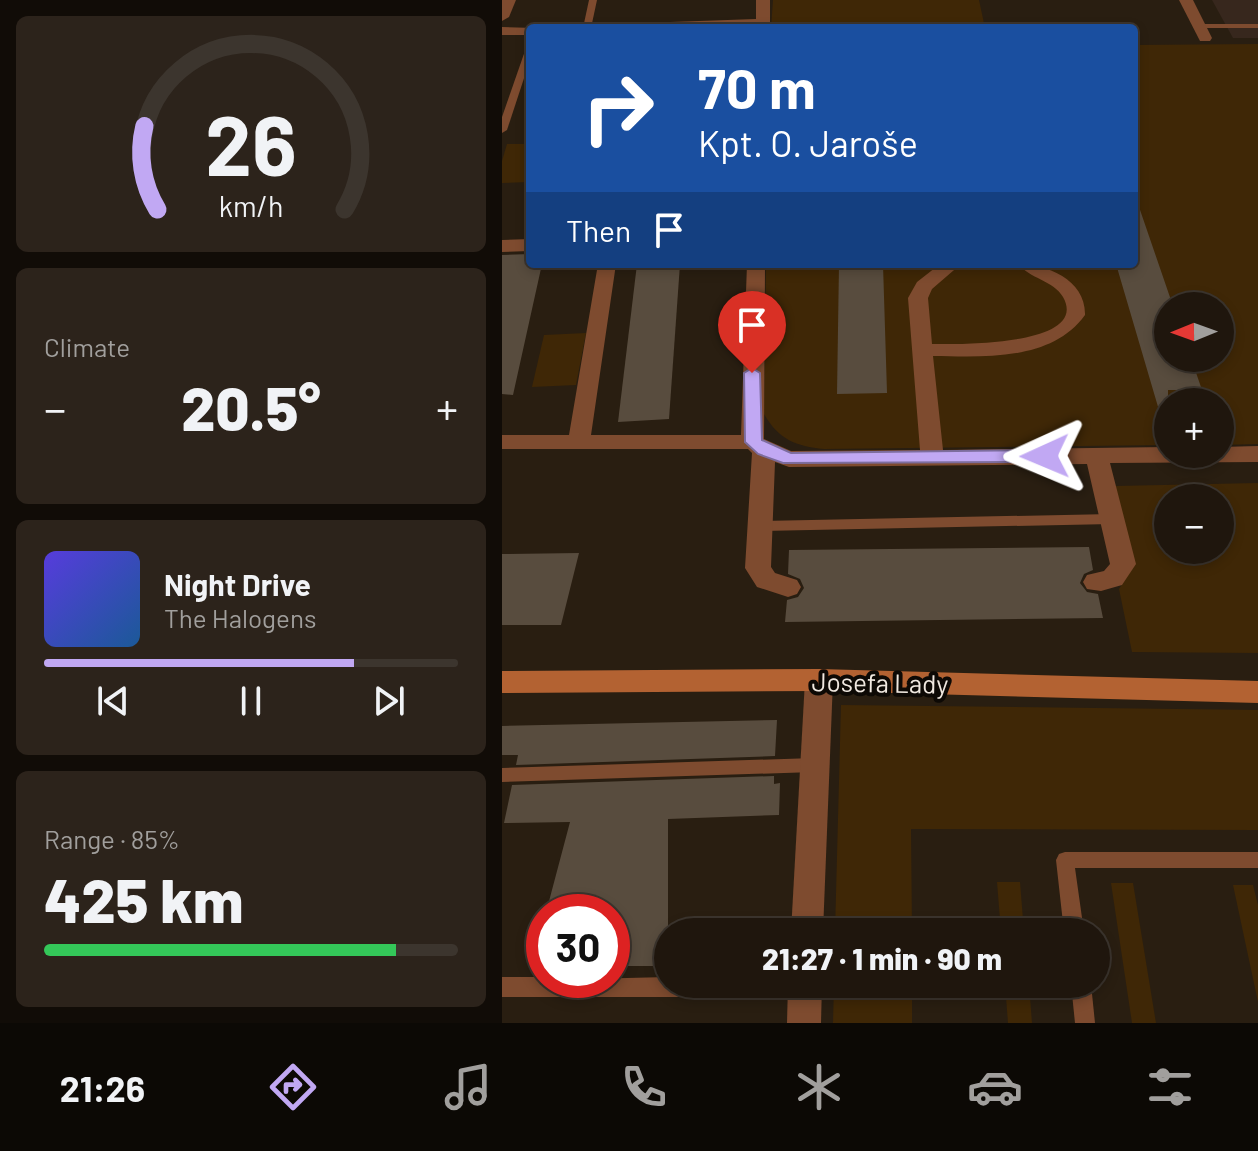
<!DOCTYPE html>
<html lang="en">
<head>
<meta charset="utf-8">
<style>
  :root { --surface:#1f160d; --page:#2c231b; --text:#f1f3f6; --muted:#a19f9d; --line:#3c352e; --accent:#c1a8f3 }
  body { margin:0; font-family:Barlow,sans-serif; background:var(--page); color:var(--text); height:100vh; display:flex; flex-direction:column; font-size:30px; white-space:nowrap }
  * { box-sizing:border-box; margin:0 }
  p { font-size:26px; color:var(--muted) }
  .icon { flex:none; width:44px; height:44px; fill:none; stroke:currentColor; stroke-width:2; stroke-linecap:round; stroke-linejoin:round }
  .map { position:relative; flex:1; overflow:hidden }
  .drawer { display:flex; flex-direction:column; gap:16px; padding:16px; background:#110c07; width:502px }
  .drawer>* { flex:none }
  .hud { position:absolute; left:24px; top:24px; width:612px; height:244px; border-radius:8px; box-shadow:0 4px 12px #0003,0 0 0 2px var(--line); background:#1a4fa0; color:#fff; overflow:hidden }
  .needle { width:52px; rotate:269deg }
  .buttons { position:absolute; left:652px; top:292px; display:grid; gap:16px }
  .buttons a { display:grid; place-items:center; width:80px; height:80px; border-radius:50%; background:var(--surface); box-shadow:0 4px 12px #0003,0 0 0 2px var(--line); font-size:40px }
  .speed { position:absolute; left:24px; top:894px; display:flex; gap:16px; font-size:40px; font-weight:700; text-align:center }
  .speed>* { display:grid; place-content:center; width:104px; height:104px; border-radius:50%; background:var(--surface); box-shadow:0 4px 12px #0003,0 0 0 2px var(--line); line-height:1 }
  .speed .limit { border:12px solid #d22; background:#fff; color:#111 }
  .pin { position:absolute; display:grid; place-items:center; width:68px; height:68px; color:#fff; margin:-82px -34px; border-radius:50% 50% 50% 0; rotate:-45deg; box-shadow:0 0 8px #0007 }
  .pin .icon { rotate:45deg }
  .me { position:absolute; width:88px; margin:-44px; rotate:269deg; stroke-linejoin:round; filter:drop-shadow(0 0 6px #0008) }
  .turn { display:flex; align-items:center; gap:28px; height:168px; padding:0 40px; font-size:36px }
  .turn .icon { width:104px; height:104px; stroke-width:2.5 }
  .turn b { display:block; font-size:56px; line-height:68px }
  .then { display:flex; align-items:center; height:76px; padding:0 40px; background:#0003; gap:16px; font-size:30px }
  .big { font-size:60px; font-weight:800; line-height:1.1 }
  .drawer .tile { flex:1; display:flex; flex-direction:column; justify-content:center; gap:12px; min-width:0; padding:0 28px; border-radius:12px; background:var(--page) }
  .drawer .dial { align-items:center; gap:0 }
  .dial svg { height:208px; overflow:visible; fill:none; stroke:var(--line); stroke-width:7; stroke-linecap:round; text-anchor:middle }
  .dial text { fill:var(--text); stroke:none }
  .song { display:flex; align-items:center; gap:24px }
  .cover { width:96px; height:96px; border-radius:12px; background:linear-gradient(135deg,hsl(250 70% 55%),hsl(210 70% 35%)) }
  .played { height:8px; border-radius:4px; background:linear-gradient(90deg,var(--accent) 75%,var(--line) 75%) }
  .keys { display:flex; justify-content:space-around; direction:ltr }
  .heat { display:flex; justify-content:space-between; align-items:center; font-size:44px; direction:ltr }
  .charge { height:12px; border-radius:6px; background:linear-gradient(90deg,#34c759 85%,var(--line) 0) }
  .trip { position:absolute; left:152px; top:918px; width:456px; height:80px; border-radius:40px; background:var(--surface); box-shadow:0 4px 12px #0003,0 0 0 2px var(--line); font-weight:800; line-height:80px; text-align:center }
  .menu { display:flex; height:128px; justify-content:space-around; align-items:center; background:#0c0905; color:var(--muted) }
  .menu .icon { width:56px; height:56px }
  .menu .current { color:var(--accent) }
  .menu b { font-size:36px; color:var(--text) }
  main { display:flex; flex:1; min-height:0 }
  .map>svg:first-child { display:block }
</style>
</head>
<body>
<main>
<section class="drawer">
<div class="tile dial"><svg viewBox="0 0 100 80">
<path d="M14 69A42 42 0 1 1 86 69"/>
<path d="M14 69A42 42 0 0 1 9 37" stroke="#c1a8f3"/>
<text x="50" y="56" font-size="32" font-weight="700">26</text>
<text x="50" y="72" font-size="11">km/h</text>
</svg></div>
<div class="tile"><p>Climate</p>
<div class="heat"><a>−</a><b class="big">20.5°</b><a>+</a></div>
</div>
<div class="tile">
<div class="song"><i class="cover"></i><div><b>Night Drive</b><p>The Halogens</p></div></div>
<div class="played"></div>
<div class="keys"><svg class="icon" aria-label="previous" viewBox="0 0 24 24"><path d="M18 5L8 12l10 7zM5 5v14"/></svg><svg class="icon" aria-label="pause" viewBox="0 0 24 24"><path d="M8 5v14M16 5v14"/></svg><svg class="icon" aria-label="next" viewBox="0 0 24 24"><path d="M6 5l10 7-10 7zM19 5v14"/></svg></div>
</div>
<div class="tile"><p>Range · 85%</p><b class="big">425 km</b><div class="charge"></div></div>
</section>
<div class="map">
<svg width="756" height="1023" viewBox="0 0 756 1023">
  <rect width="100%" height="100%" fill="#291e11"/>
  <polygon fill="#37271d" points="710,0 756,0 756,38 731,38"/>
  <g fill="#3f2706" fill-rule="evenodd">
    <polygon points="271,0 477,0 483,28 269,28"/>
    <path d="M756,44V444L718,445V402H666V445L322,449C294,446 277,440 262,414L264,264H632V45ZM666,306H718V358H666Z"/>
    <polygon points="5,144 28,144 28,182 0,183 0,161"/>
    <polygon points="84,333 74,385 30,387 42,335"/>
    <path d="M756,483V653L630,652L617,589L632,566L613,486ZM666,498H718V550H666Z"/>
    <polygon points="339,705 756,710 756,830 409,829 410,932 333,932"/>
    <polygon points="495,882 518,882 522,932 499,932"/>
    <polygon points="609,883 631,883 654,1023 630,1023"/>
    <polygon points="731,885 751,885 756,905 756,1002"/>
    <polygon points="332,984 410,984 410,1023 331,1023"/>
    <polygon points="503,984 527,984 530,1023 506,1023"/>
  </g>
  <g fill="#584c3e">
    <polygon points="632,204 636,204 671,306 666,306 666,358 689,358 700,390 666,390 666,416 659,417 614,264 632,264"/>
    <polygon points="28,254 28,264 40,264 11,395 0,394 0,255"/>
    <polygon points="135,264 178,264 167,419 116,422"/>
    <polygon points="337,264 381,264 385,393 335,394"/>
    <polygon points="587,547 591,570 582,574 578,583 585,592 596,594 601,618 283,622 285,600 296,597 302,588 298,579 286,574 287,550"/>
    <polygon points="77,553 59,625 0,625 0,554"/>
    <polygon points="275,720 273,756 14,765 16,755 0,755 0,726"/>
    <polygon points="272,776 272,784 278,783 277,815 166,819 166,966 110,966 110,906 46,905 68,822 2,823 10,785"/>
  </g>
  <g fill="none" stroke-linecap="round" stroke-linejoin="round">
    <g fill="#7e4b2f" fill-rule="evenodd">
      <polygon points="87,0 95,0 89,28 81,28"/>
      <rect x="694" y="24" width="62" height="4"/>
      <polygon points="28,45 28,60 5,130 0,133 0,117 24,48"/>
      <polygon points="610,514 617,519 610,524 257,531 250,526 257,521"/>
      <polygon points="312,758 318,760 321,765 318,770 312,772 0,782 0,768"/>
      <polygon points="563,852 756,852 756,868 573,868 582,932 562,932 554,860 557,854"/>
      <polygon points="0,977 42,977 42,980 166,977 166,984 199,984 200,987 197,994 190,997 0,997"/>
      <polygon points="569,984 589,984 593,1023 573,1023"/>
    </g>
    <g fill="#7e4b2f" fill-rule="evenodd">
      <polygon points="0,0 14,0 7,17 0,21"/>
      <polygon points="254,0 268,0 268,28 104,28 111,24 254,19"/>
      <polygon points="677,0 691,0 710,38 708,41 698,41"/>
      <polygon points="0,27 33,28 28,28 28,35 0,35"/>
      <polygon points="28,239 28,251 0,252 0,240"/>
      <path d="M96,264H114L89,435H239L245,264H263L262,439L289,451L418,450L406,298L415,282L438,264H459L430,289L426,298L430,344C451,344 589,347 561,297C552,281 527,278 516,264C545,264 584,280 583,315C550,361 483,357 431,356L441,450L666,447V454H718V447L756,446V462L608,463L634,564L620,585L599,591L585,589L581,582L585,575L602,571L608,564L585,464L287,467L273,462L269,567L273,573L295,580L299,587L295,594L286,597L255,587L243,568L250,453L246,449H0V435H67Z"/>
      <polygon points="317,669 327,672 331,680 321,932 289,932 303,680 307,672"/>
      <polygon points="286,984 320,984 319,1023 285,1023"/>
    </g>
    <polygon fill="#b36232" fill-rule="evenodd" points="317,669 756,681 756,703 317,691 0,693 0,671"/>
  </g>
  <polygon fill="#c1a8f3" stroke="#7d6d9e" stroke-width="2" points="250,368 258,373 260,440 289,453 543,450 552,456 543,462 281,463 256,454 243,442 242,373"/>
  <g text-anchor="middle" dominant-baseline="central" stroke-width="8" stroke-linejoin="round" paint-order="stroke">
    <g font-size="26" fill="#f0e8e0" stroke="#0d0905">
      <text transform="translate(378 682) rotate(1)">Josefa Lady</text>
    </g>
  </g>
</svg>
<div class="buttons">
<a><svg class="needle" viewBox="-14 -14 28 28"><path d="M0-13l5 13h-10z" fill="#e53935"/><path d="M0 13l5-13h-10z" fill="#a19f9d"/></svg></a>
<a>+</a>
<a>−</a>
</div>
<div class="speed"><div class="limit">30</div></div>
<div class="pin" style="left:250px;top:373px;background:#d93025"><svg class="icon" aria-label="arrive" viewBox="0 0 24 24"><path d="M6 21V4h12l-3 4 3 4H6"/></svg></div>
<svg class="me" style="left:543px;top:456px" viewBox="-20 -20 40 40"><path d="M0-17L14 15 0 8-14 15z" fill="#c1a8f3" stroke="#fff" stroke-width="4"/></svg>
<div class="trip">21:27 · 1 min · 90 m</div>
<div class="hud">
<div class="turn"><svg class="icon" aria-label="right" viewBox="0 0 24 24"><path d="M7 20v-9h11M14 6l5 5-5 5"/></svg><div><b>70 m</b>Kpt. O. Jaroše</div></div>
<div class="then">Then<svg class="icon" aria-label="arrive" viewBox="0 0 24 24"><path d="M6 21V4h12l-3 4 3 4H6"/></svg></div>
</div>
</div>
</main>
<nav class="menu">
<b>21:26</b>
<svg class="icon current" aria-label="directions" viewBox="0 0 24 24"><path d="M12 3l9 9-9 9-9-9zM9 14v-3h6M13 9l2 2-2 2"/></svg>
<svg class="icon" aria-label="music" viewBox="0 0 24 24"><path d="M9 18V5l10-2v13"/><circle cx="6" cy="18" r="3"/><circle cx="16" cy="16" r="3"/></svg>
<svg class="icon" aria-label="phone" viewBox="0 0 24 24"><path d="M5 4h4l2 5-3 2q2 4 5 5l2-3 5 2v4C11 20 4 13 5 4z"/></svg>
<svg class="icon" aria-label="climate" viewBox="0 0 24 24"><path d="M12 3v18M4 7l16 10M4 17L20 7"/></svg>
<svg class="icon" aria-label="car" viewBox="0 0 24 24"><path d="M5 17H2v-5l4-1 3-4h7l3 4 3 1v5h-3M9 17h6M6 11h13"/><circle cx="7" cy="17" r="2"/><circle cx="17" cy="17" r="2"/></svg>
<svg class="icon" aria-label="filters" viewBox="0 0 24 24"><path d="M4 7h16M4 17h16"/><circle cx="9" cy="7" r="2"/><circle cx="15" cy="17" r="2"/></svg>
</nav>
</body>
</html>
